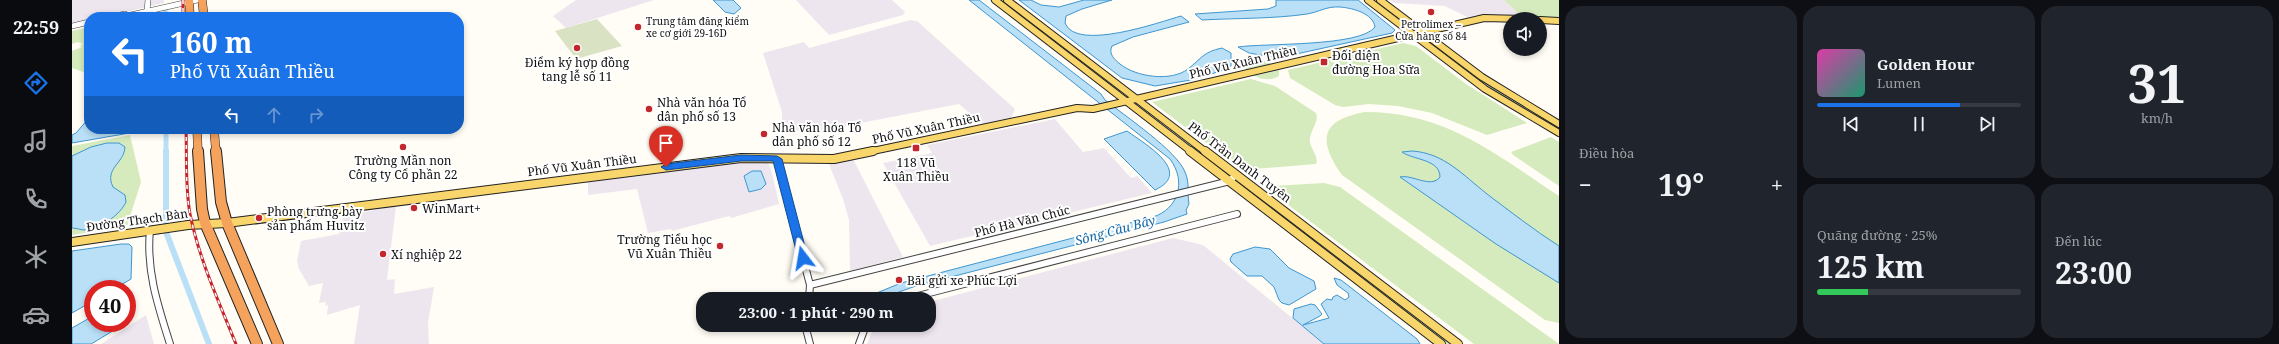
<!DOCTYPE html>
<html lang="vi">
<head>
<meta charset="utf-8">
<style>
  :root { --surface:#171b24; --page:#20242c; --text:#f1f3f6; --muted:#9ea1a6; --line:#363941; --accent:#1a73e8 }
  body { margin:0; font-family:"Noto Serif",serif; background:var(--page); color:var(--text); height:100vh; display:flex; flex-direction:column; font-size:15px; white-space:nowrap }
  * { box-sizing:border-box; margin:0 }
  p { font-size:13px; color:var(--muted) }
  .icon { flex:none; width:22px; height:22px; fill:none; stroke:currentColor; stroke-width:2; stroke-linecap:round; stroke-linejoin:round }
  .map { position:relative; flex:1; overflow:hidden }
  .details { display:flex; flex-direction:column; gap:6px; padding:6px; background:#0d0f14; width:720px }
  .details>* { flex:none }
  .guide { position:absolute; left:12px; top:12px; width:380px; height:122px; border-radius:16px; box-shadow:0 2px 6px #0003; background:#1a73e8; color:#fff; overflow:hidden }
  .controls { position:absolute; left:1431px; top:12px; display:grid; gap:8px }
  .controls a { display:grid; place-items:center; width:44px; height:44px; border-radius:50%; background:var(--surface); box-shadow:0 2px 6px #0003; font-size:20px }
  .speed { position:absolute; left:12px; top:280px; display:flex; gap:8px; font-size:20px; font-weight:700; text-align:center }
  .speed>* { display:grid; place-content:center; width:52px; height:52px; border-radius:50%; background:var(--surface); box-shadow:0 2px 6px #0003; line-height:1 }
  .speed .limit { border:6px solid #d22; background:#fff; color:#111 }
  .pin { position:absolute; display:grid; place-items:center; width:34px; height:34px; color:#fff; margin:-41px -17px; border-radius:50% 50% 50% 0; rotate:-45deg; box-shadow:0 0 4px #0007 }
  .pin .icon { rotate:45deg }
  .me { position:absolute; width:44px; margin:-22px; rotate:346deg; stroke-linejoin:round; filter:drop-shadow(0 0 3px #0008) }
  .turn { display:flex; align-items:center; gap:14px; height:84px; padding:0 20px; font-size:18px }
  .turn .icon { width:52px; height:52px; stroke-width:2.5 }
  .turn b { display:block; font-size:28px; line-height:34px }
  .lanes { display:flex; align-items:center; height:38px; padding:0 20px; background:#0003; justify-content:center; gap:20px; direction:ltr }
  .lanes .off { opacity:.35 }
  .big { font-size:30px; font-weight:700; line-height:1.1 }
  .details .widget { flex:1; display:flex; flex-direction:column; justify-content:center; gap:6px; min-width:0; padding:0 14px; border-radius:16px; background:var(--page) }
  .details .dial { align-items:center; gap:0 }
  .dial b { font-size:52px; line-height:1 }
  .song { display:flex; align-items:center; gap:12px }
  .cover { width:48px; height:48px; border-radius:6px; background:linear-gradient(135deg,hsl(320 70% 55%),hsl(160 70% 35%)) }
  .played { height:4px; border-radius:2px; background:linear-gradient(90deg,var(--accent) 70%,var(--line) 70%) }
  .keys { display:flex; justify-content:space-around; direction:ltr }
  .heat { display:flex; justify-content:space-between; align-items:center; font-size:22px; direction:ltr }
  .charge { height:6px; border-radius:3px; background:linear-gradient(90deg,#34c759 25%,var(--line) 0) }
  .details .tiles { flex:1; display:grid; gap:6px; grid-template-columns:repeat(3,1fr) }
  .widget:first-child { grid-row:span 2 }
  .trip { position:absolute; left:624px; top:292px; width:240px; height:40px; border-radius:16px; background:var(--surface); box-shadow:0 2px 6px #0003; font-weight:700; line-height:40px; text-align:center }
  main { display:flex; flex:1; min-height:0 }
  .dock { display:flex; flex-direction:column; width:72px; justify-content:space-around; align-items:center; background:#090b0e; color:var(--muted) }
  .dock .icon { width:28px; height:28px }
  .dock .selected { color:var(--accent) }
  .dock b { font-size:18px; color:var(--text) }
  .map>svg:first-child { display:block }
</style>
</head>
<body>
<main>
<nav class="dock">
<b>22:59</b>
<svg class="icon selected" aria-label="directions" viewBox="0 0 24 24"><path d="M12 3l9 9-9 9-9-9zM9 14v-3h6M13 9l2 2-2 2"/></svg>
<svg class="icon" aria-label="music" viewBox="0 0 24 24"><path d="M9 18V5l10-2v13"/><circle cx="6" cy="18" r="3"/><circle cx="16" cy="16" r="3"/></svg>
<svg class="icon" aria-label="phone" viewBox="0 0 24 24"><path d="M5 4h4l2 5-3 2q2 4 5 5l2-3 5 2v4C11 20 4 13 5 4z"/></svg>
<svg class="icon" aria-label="climate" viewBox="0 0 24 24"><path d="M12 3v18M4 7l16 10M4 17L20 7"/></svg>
<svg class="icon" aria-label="car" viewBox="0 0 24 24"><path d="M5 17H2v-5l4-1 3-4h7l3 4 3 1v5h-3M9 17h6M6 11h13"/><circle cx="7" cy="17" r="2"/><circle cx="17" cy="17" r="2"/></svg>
</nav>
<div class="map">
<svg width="1487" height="344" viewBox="0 0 1487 344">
  <rect width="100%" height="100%" fill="#fffdf5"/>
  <g fill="#eee6ef">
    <polygon points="0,0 92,0 92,3 31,17 17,17 17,20 0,24"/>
    <polygon points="504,0 582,0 494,28 481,16"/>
    <polygon points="724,0 820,0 833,12 831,15 757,35"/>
    <polygon points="1318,0 1432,0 1449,16 1415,14 1395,17 1373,6 1322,3"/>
    <polygon points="838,20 845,21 943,109 939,118 910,124 887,104 747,131 722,130 723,127 716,127 716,124 710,121 710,112 691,53 732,42 737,48"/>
    <polygon points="983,119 1011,152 1032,148 1059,178 1065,176 1080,193 858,246 811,163 860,153 855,145"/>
    <polygon points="781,159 831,257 778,271 777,220 771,199 757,164"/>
    <polygon points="695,160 700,173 707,204 659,218 657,216 600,231 599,229 576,233 565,189 516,195 516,181 653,161"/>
    <polygon points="324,206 315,280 323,279 322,294 362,287 356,323 357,344 282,344 288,305 255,315 256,305 253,306 254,302 247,303 251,283 237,286 227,269 225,261 229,241 267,234 272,216"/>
    <polygon points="1101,238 1131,245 1252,344 795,344 803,325 857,325 857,302"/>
    <polygon points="74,315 82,344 29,344"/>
  </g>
  <g fill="#d5ebbd">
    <polygon points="927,0 930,0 1047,89 1044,89"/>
    <polygon points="1432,0 1487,0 1487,18 1449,16"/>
    <polygon points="17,27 17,74 0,68 0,51 10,47 8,46 11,44 6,42 0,44 0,31"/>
    <polygon points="1356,42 1420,87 1487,127 1487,129 1425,93"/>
    <polygon points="1331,43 1344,46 1394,84 1455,123 1415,135 1360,113 1326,106 1297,104 1271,107 1263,105 1218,78 1216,70"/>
    <path d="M1179,61C1190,60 1200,62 1207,70V76C1197,83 1179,78 1173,67L1174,65Z"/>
    <path d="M1179,79L1203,86L1244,113C1248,122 1236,132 1238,143C1240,150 1247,158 1244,164L1170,170L1080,102Z"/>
    <path d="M1293,112C1374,112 1423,154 1487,196V323L1473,320L1270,175C1245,140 1249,120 1293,112Z"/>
    <polygon points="58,135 69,182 55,226 0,235 0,146"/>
    <polygon points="1479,137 1487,142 1487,186 1441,155 1439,152"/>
    <polygon points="1252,183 1268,187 1487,344 1402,344 1195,189 1201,186"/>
    <polygon points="1191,200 1379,344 1375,344 1189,201"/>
  </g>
  <polygon fill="#d9e3c4" points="525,19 550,46 504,59 483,31"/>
  <g fill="#b9e0f7" stroke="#3f96cf">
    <polygon points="641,0 661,0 669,8 662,14 653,12"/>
    <path d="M897,0H907L1029,94L1033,100C1053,116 1105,151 1113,172C1118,183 1115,193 1117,204L1114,210L1115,214L1092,222L844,286L807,299H790L829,283L1081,217C1106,209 1115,182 1098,159Z"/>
    <path d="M947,0H959L969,5L987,7L1012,0H1040L1010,9L994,16L993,23C1004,52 1088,22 1109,16L1117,22L1061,37L1040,46C1036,54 1043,60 1048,64C1064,77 1099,82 1116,69C1130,58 1131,52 1150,48L1159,53V66L1152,70L1119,80L1083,86L1050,78Z"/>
    <path d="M1204,0H1286L1323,30L1320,33L1206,58L1177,53L1166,47C1193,43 1288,47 1303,27C1301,13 1280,8 1268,7C1255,6 1247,12 1235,14C1201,19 1165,18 1130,20L1123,14L1196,9L1204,6Z"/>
    <polygon points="17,118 17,129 81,129 0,143 0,135 4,133"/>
    <path d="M1055,131C1073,144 1122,172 1083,190L1032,139Z"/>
    <path d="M35,143H47L53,147C52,164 32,168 41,187L53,195L54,202C48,215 28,229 13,230C9,230 4,228 0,228V156L19,147Z"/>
    <path d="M1340,151C1372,153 1391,175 1415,194C1439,212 1462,230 1487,246V283L1424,244L1328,177C1340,174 1359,189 1368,177C1368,159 1341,160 1330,152Z"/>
    <polygon points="680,171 689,171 694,184 689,189 677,192 672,176"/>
    <polygon points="49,244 57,244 60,247 59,279 42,289 21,289 21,301 0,313 0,251"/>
    <polygon points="1183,247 1198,249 1217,268 1242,281 1244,289 1217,305 1210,303 1207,300 1202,287 1190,276 1175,276 1159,262 1158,259 1161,254"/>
    <polygon points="1262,278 1269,280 1278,287 1345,339 1348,344 1252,344 1221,318 1222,309 1239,304 1243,305 1250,314 1248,316 1231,325 1257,318 1249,304 1255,299 1260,300 1261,297 1265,295 1273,300 1277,297 1276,293 1265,285"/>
    <polygon points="21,316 21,323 54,323 19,344 0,344 0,328"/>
  </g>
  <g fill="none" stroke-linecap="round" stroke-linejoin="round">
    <g stroke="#b9e0f7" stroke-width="5">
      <polyline points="93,9 93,17"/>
      <polyline points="94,129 94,152"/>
    </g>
    <g stroke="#b9e0f7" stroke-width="6">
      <polyline points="94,151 94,225"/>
      <polyline points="94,232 137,344"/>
    </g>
    <g stroke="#444" stroke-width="6">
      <g id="minor-far1">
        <polyline points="75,11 76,0"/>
        <polyline points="38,17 53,14"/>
        <polyline points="50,17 125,0"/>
        <polyline points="0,26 17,22"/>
      </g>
    </g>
    <g stroke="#444" stroke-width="8">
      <g id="minor">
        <polyline points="705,159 738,285 737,299"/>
        <path d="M78,230C74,271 86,306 98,344"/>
        <polyline points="738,285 1158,181 1164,174"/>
        <polyline points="834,299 1165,214"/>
        <polyline points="733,325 738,344"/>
        <polyline points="787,344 794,325"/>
      </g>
    </g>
    <g stroke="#222" stroke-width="8">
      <g id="major-far1">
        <polyline points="923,0 1120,152"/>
        <polyline points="935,0 1134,152"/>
        <polyline points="1296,0 1413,89 1487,133"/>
        <polyline points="1308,0 1410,77 1487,124"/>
        <polyline points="1468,20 1487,21"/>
        <polyline points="796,152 1005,108 1021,109 1412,18 1452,19"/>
      </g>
    </g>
    <g stroke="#222" stroke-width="10">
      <g id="major">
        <polyline points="1118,151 1369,344"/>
        <polyline points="1133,151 1386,344"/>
        <polyline points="0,242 116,225 155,223 669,158 762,159 801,151"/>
      </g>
    </g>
    <g stroke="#222" stroke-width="9">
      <g id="highway-far1">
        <polyline points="117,0 118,17"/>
        <polyline points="130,0 132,17"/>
        <polyline points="125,129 126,152"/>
        <polyline points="142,129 144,152"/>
      </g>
    </g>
    <g stroke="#222" stroke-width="12">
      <g id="highway">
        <polyline points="126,151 130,209 133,223 185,344"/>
        <polyline points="144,151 149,202 155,223 206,344"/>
      </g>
    </g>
    <use href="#minor-far1" stroke="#fff" stroke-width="5"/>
    <use href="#minor" stroke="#fff" stroke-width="6"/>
    <use href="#major-far1" stroke="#f9d66b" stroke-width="6"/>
    <use href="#major" stroke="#f9d66b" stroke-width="8"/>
    <use href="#highway-far1" stroke="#f5a25d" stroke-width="8"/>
    <use href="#highway" stroke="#f5a25d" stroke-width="10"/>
    <g stroke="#c4262e" stroke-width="3">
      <g id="rail">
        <polyline points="111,0 111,17"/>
        <path d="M114,129C115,157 113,186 118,214C127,259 147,302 164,344"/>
      </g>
    </g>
    <use href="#rail" stroke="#fff" stroke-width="1.5" stroke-dasharray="4" stroke-linecap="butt"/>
  </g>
  <polygon fill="#1a73e8" stroke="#114b97" points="669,155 705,156 710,159 736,258 735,261 731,262 726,258 701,161 669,161 594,170 589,167 594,164"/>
  <g fill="#c4262e" stroke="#fff" stroke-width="1.5">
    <circle cx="1359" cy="12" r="4"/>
    <circle cx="566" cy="27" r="4"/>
    <circle cx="505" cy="48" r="4"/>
    <rect x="1248" y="58" width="8" height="8" rx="2"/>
    <circle cx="577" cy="109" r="4"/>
    <circle cx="692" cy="134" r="4"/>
    <circle cx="331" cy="147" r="4"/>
    <rect x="840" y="144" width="8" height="8" rx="2"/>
    <circle cx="342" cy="208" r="4"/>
    <circle cx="187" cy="218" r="4"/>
    <circle cx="648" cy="246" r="4"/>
    <circle cx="311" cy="254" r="4"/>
    <circle cx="827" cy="280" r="4"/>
  </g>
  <g text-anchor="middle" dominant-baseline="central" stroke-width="4" stroke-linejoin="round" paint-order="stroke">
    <g font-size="10" fill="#111" stroke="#fff" text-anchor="start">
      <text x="574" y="21">Trung tâm đăng kiểm<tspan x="574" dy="12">xe cơ giới 29-16D</tspan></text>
      <text x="1359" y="24" text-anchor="middle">Petrolimex –<tspan x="1359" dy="12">Cửa hàng số 84</tspan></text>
    </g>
    <g font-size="12" fill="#111" stroke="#fff" text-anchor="start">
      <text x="1260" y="55">Đối diện<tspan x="1260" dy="14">đường Hoa Sữa</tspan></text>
      <text x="505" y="62" text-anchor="middle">Điểm ký hợp đồng<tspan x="505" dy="14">tang lễ số 11</tspan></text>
      <text x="585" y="102">Nhà văn hóa Tổ<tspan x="585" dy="14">dân phố số 13</tspan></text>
      <text x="700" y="127">Nhà văn hóa Tổ<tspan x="700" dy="14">dân phố số 12</tspan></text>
      <text x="331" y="160" text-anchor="middle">Trường Mần non<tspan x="331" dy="14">Công ty Cổ phần 22</tspan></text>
      <text x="844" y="162" text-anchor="middle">118 Vũ<tspan x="844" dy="14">Xuân Thiều</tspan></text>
      <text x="350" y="208">WinMart+</text>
      <text x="195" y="211">Phòng trưng bày<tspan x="195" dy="14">sản phẩm Huvitz</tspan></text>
      <text x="640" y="239" text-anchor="end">Trường Tiểu học<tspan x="640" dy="14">Vũ Xuân Thiều</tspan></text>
      <text x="319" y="254">Xí nghiệp 22</text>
      <text x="835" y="280">Bãi gửi xe Phúc Lợi</text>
    </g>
    <g font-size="12" fill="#111" stroke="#fff">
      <text transform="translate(1171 62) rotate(-13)">Phố Vũ Xuân Thiều</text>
      <text transform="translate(854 128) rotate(-12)">Phố Vũ Xuân Thiều</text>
      <text transform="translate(1168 162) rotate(37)">Phố Trần Danh Tuyên</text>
      <text transform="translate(510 165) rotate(-7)">Phố Vũ Xuân Thiều</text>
      <text transform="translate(65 220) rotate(-8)">Đường Thạch Bàn</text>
      <text transform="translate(950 221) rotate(-14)">Phố Hà Văn Chúc</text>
    </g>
    <g font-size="13" font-style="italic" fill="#1768a6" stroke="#fff">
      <text transform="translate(1043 230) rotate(-15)">Sông Cầu Bây</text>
    </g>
  </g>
</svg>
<div class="controls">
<a><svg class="icon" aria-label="sound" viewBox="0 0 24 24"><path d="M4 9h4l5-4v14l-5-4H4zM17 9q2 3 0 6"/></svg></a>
</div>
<div class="speed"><div class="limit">40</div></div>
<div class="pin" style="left:594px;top:167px;background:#d93025"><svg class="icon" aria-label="arrive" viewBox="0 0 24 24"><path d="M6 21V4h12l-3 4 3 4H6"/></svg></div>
<svg class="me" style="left:731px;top:258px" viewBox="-20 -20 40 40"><path d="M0-17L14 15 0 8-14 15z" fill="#1a73e8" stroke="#fff" stroke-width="4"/></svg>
<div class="trip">23:00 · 1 phút · 290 m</div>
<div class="guide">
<div class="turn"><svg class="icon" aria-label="left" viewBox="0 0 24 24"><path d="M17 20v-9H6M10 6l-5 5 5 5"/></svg><div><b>160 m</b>Phố Vũ Xuân Thiều</div></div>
<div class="lanes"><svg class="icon" aria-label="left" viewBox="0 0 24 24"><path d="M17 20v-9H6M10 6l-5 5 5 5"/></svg><svg class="icon off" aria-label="ahead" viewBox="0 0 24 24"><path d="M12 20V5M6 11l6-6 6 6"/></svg><svg class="icon off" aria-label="right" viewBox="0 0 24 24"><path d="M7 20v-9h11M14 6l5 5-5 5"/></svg></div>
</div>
</div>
<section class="details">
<div class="tiles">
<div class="widget"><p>Điều hòa</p>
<div class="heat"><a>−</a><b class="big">19°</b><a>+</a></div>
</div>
<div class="widget">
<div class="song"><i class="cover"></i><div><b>Golden Hour</b><p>Lumen</p></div></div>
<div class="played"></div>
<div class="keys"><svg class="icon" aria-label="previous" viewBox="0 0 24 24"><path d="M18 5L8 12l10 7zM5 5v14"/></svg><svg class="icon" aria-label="pause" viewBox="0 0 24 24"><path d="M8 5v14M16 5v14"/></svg><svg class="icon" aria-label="next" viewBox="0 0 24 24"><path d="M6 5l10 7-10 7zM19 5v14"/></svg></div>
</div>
<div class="widget dial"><b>31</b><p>km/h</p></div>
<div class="widget"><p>Quãng đường · 25%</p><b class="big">125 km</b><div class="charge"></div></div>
<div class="widget"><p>Đến lúc</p><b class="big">23:00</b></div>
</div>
</section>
</main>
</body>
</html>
